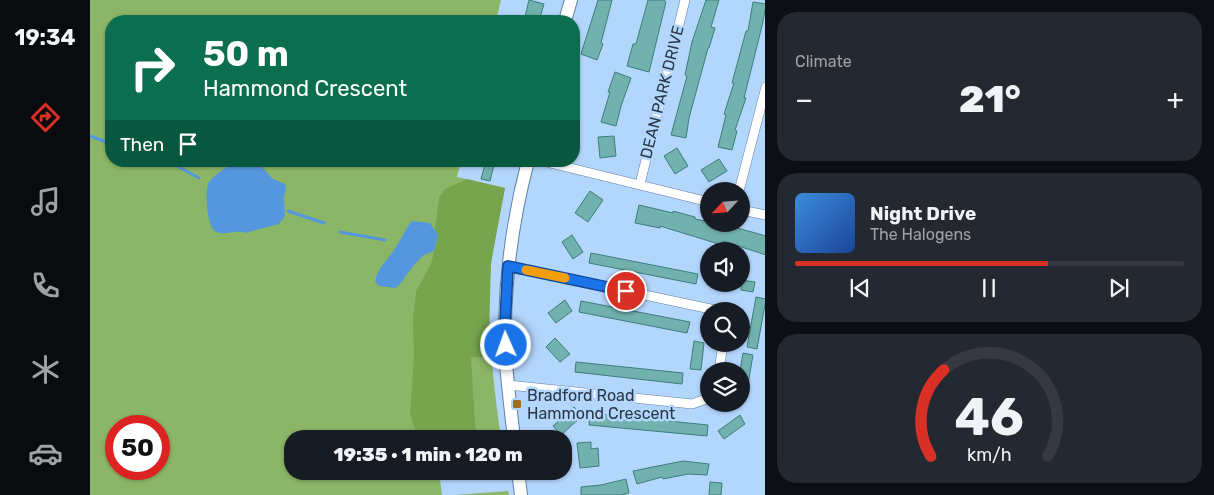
<!DOCTYPE html>
<html lang="en">
<head>
<meta charset="utf-8">
<style>
  :root { --surface:#171b24; --page:#242831; --text:#f1f3f6; --muted:#9ea1a6; --line:#363941; --accent:#d93025 }
  body { margin:0; font-family:Rubik,sans-serif; background:var(--page); color:var(--text); height:100vh; display:flex; flex-direction:column; font-size:19px; white-space:nowrap }
  * { box-sizing:border-box; margin:0 }
  p { font-size:16px; color:var(--muted) }
  .icon { flex:none; width:28px; height:28px; fill:none; stroke:currentColor; stroke-width:2; stroke-linecap:round; stroke-linejoin:round }
  .map { position:relative; flex:1; overflow:hidden }
  .sheet { display:flex; flex-direction:column; gap:12px; padding:12px; background:#0d0f14; width:449px }
  .sheet>* { flex:none }
  .hud { position:absolute; left:15px; top:15px; width:475px; height:152px; border-radius:20px; box-shadow:0 1px 4px #0004; background:#0b6e4f; color:#fff; overflow:hidden }
  .needle { width:32px; rotate:244deg }
  .fabs { position:absolute; left:610px; top:182px; display:grid; gap:10px }
  .fabs a { display:grid; place-items:center; width:50px; height:50px; border-radius:50%; background:var(--surface); box-shadow:0 1px 4px #0004; font-size:25px }
  .speed { position:absolute; left:15px; top:415px; display:flex; gap:10px; font-size:25px; font-weight:700; text-align:center }
  .speed>* { display:grid; place-content:center; width:65px; height:65px; border-radius:50%; background:var(--surface); box-shadow:0 1px 4px #0004; line-height:1 }
  .speed .limit { border:8px solid #d22; background:#fff; color:#111 }
  .pin { position:absolute; display:grid; place-items:center; width:42px; height:42px; color:#fff; margin:-21px; border:2px solid #fff; border-radius:50%; box-shadow:0 1px 5px #0007 }
  .me { position:absolute; width:55px; margin:-28px; rotate:358deg; stroke-linejoin:round; filter:drop-shadow(0 0 4px #0008) }
  .turn { display:flex; align-items:center; gap:18px; height:105px; padding:0 15px; font-size:22px }
  .turn .icon { width:65px; height:65px; stroke-width:2.5 }
  .turn b { display:block; font-size:35px; line-height:42px }
  .then { display:flex; align-items:center; height:48px; padding:0 15px; background:#0003; gap:10px; font-size:19px }
  .big { font-size:38px; font-weight:800; line-height:1.1 }
  .sheet .tile { flex:1; display:flex; flex-direction:column; justify-content:center; gap:8px; min-width:0; padding:0 18px; border-radius:20px; background:var(--page) }
  .sheet .dial { align-items:center; gap:0 }
  .dial svg { height:130px; overflow:visible; fill:none; stroke:var(--line); stroke-width:7; stroke-linecap:round; text-anchor:middle }
  .dial text { fill:var(--text); stroke:none }
  .song { display:flex; align-items:center; gap:15px }
  .cover { width:60px; height:60px; border-radius:8px; background:linear-gradient(135deg,hsl(210 70% 55%),hsl(220 70% 35%)) }
  .played { height:5px; border-radius:2px; background:linear-gradient(90deg,var(--accent) 65%,var(--line) 65%) }
  .keys { display:flex; justify-content:space-around; direction:ltr }
  .heat { display:flex; justify-content:space-between; align-items:center; font-size:28px; direction:ltr }
  .trip { position:absolute; left:194px; top:430px; width:288px; height:50px; border-radius:20px; background:var(--surface); box-shadow:0 1px 4px #0004; font-weight:800; line-height:50px; text-align:center }
  main { display:flex; flex:1; min-height:0 }
  .tab-bar { display:flex; flex-direction:column; width:90px; justify-content:space-around; align-items:center; background:#090b0e; color:var(--muted) }
  .tab-bar .icon { width:35px; height:35px }
  .tab-bar .selected { color:var(--accent) }
  .tab-bar b { font-size:22px; color:var(--text) }
  .map>svg:first-child { display:block }
</style>
</head>
<body>
<main>
<nav class="tab-bar">
<b>19:34</b>
<svg class="icon selected" aria-label="directions" viewBox="0 0 24 24"><path d="M12 3l9 9-9 9-9-9zM9 14v-3h6M13 9l2 2-2 2"/></svg>
<svg class="icon" aria-label="music" viewBox="0 0 24 24"><path d="M9 18V5l10-2v13"/><circle cx="6" cy="18" r="3"/><circle cx="16" cy="16" r="3"/></svg>
<svg class="icon" aria-label="phone" viewBox="0 0 24 24"><path d="M5 4h4l2 5-3 2q2 4 5 5l2-3 5 2v4C11 20 4 13 5 4z"/></svg>
<svg class="icon" aria-label="climate" viewBox="0 0 24 24"><path d="M12 3v18M4 7l16 10M4 17L20 7"/></svg>
<svg class="icon" aria-label="car" viewBox="0 0 24 24"><path d="M5 17H2v-5l4-1 3-4h7l3 4 3 1v5h-3M9 17h6M6 11h13"/><circle cx="7" cy="17" r="2"/><circle cx="17" cy="17" r="2"/></svg>
</nav>
<div class="map">
<svg width="676" height="495" viewBox="0 0 676 495">
  <rect width="100%" height="100%" fill="#b3d6fd"/>
  <g fill="#8cb667" fill-rule="evenodd">
    <path d="M0,0H411L406,21H21V161H371L367,177L415,188C410,213 404,239 401,264C396,322 403,381 411,439H202V471H349L352,495H0ZM26,426H69V469H26Z"/>
    <polygon points="418,491 419,495 365,495"/>
  </g>
  <polygon fill="#78a44d" points="377,179 415,188 401,263 399,330 401,356 381,358 386,439 328,439 320,413 324,359 323,320 326,291 341,264 348,235 345,230 349,198 355,189"/>
  <g fill="#5497de">
    <path d="M144,162L172,167L183,179L195,184L196,189L194,197L195,216L189,224L155,233C145,229 134,237 125,231C117,226 114,189 119,182C125,174 136,168 144,162Z"/>
    <path d="M322,221L340,223L348,235L344,251L334,255L324,265L310,284L305,288L289,286L285,281C288,267 299,259 306,247C312,238 315,229 322,221Z"/>
  </g>
  <g fill="none" stroke-linecap="round" stroke-linejoin="round">
    <g stroke="#5497de" stroke-width="3">
      <polyline points="0,136 16,142"/>
      <polyline points="72,161 87,166 109,178"/>
      <polyline points="198,211 234,223"/>
      <polyline points="250,232 295,240"/>
    </g>
  </g>
  <g fill="#72b2ae" stroke="#3d7d7a">
    <polygon points="439,0 454,4 449,21 434,21"/>
    <polygon points="508,0 522,0 511,43 513,44 507,60 491,54"/>
    <polygon points="558,0 574,0 576,2 559,72 537,66 543,44 546,44"/>
    <polygon points="616,0 629,0 621,27 625,28 619,48 618,48 599,118 596,138 581,135 597,76 595,75 602,42"/>
    <polygon points="663,2 676,4 676,6 672,26 654,98 656,98 645,130 647,131 642,150 628,147 636,115 634,114 644,83 642,83 656,31 658,31"/>
    <polygon points="525,72 541,78 531,106 526,126 511,122 520,92 518,92"/>
    <polygon points="524,136 526,156 510,158 508,137"/>
    <polygon points="587,148 598,166 585,174 574,156"/>
    <polygon points="629,159 637,171 619,182 611,170"/>
    <polygon points="396,161 405,161 400,181 391,179"/>
    <polygon points="500,191 513,200 498,222 485,213"/>
    <polygon points="549,205 583,213 583,211 605,217 605,219 619,222 619,224 644,228 644,227 676,236 676,255 633,241 632,245 570,226 570,228 545,223"/>
    <polygon points="482,235 493,252 483,259 472,242"/>
    <polygon points="501,253 608,274 606,284 499,263"/>
    <polygon points="651,280 665,282 663,292 651,290"/>
    <polygon points="666,297 676,299 667,349 657,347"/>
    <polygon points="475,300 482,311 466,323 458,313"/>
    <polygon points="491,301 600,322 597,333 489,312"/>
    <polygon points="465,338 480,354 470,362 456,347"/>
    <polygon points="604,341 614,343 611,370 600,369"/>
    <polygon points="653,353 663,355 656,396 651,396 651,371 650,371"/>
    <polygon points="486,362 593,373 592,384 485,372"/>
    <polygon points="484,407 492,416 471,435 463,426"/>
    <polygon points="500,413 618,425 617,436 499,425"/>
    <polygon points="650,415 655,424 634,439 628,431"/>
    <polygon points="501,442 501,449 508,448 509,466 490,468 487,443"/>
    <polygon points="593,461 619,464 617,475 598,474 573,479 572,477 547,484 543,471"/>
    <polygon points="536,479 539,493 532,495 491,495 491,487 511,485"/>
    <polygon points="620,482 632,483 631,495 619,495"/>
  </g>
  <g fill="none" stroke-linecap="round" stroke-linejoin="round">
    <g stroke="#5f80a3" stroke-width="10">
      <g id="minor">
        <polyline points="452,161 619,202"/>
        <polyline points="550,184 595,0"/>
        <polyline points="649,191 676,87"/>
        <polyline points="651,210 676,215"/>
        <polyline points="418,266 630,311"/>
        <polyline points="629,371 633,344"/>
        <polyline points="418,385 602,404 619,398"/>
      </g>
    </g>
    <g stroke="#5f80a3" stroke-width="14">
      <g id="secondary">
        <polyline points="475,21 481,0"/>
        <path d="M424,439C420,401 414,362 415,324C416,269 424,214 438,161"/>
        <polyline points="428,471 431,495"/>
      </g>
    </g>
    <use href="#minor" stroke="#fff" stroke-width="9"/>
    <use href="#secondary" stroke="#fff" stroke-width="12"/>
  </g>
  <g fill="none" stroke-linecap="round" stroke-linejoin="round">
    <g stroke="#114b97" stroke-width="12">
      <polyline id="route" points="416,345 415,325 418,266 536,291"/>
    </g>
    <use href="#route" stroke="#1a73e8" stroke-width="9"/>
    <polyline stroke="#f59e0b" stroke-width="9" points="436,270 475,278"/>
  </g>
  <rect fill="#9e6b21" stroke="#b3d6fd" stroke-width="2" x="422" y="399" width="10" height="10" rx="2.5"/>
  <g text-anchor="middle" dominant-baseline="central" stroke-width="5" stroke-linejoin="round" paint-order="stroke">
    <g font-size="16" fill="#293746" stroke="#b3d6fd">
      <text transform="translate(572 92) rotate(-76)">DEAN PARK DRIVE</text>
    </g>
    <g font-size="16" fill="#293746" stroke="#b3d6fd" text-anchor="start">
      <text x="437" y="395">Bradford Road<tspan x="437" dy="18">Hammond Crescent</tspan></text>
    </g>
  </g>
</svg>
<div class="fabs">
<a><svg class="needle" viewBox="-14 -14 28 28"><path d="M0-13l5 13h-10z" fill="#e53935"/><path d="M0 13l5-13h-10z" fill="#9ea1a6"/></svg></a>
<a><svg class="icon" aria-label="sound" viewBox="0 0 24 24"><path d="M4 9h4l5-4v14l-5-4H4zM17 9q2 3 0 6"/></svg></a>
<a><svg class="icon" aria-label="search" viewBox="0 0 24 24"><circle cx="10" cy="10" r="6"/><path d="M15 15l6 6"/></svg></a>
<a><svg class="icon" aria-label="layers" viewBox="0 0 24 24"><path d="M12 4l9 5-9 5-9-5zM3 14l9 5 9-5"/></svg></a>
</div>
<div class="speed"><div class="limit">50</div></div>
<div class="pin" style="left:536px;top:291px;background:#d93025"><svg class="icon" aria-label="arrive" viewBox="0 0 24 24"><path d="M6 21V4h12l-3 4 3 4H6"/></svg></div>
<svg class="me" style="left:416px;top:345px" viewBox="-20 -20 40 40"><circle r="17" fill="#1a73e8" stroke="#fff" stroke-width="3"/><path d="M0-11L8 9 0 5-8 9z" fill="#fff"/></svg>
<div class="trip">19:35 · 1 min · 120 m</div>
<div class="hud">
<div class="turn"><svg class="icon" aria-label="right" viewBox="0 0 24 24"><path d="M7 20v-9h11M14 6l5 5-5 5"/></svg><div><b>50 m</b>Hammond Crescent</div></div>
<div class="then">Then<svg class="icon" aria-label="arrive" viewBox="0 0 24 24"><path d="M6 21V4h12l-3 4 3 4H6"/></svg></div>
</div>
</div>
<section class="sheet">
<div class="tile"><p>Climate</p>
<div class="heat"><a>−</a><b class="big">21°</b><a>+</a></div>
</div>
<div class="tile">
<div class="song"><i class="cover"></i><div><b>Night Drive</b><p>The Halogens</p></div></div>
<div class="played"></div>
<div class="keys"><svg class="icon" aria-label="previous" viewBox="0 0 24 24"><path d="M18 5L8 12l10 7zM5 5v14"/></svg><svg class="icon" aria-label="pause" viewBox="0 0 24 24"><path d="M8 5v14M16 5v14"/></svg><svg class="icon" aria-label="next" viewBox="0 0 24 24"><path d="M6 5l10 7-10 7zM19 5v14"/></svg></div>
</div>
<div class="tile dial"><svg viewBox="0 0 100 80">
<path d="M14 69A42 42 0 1 1 86 69"/>
<path d="M14 69A42 42 0 0 1 22 16" stroke="#d93025"/>
<text x="50" y="56" font-size="32" font-weight="700">46</text>
<text x="50" y="72" font-size="11">km/h</text>
</svg></div>
</section>
</main>
</body>
</html>
